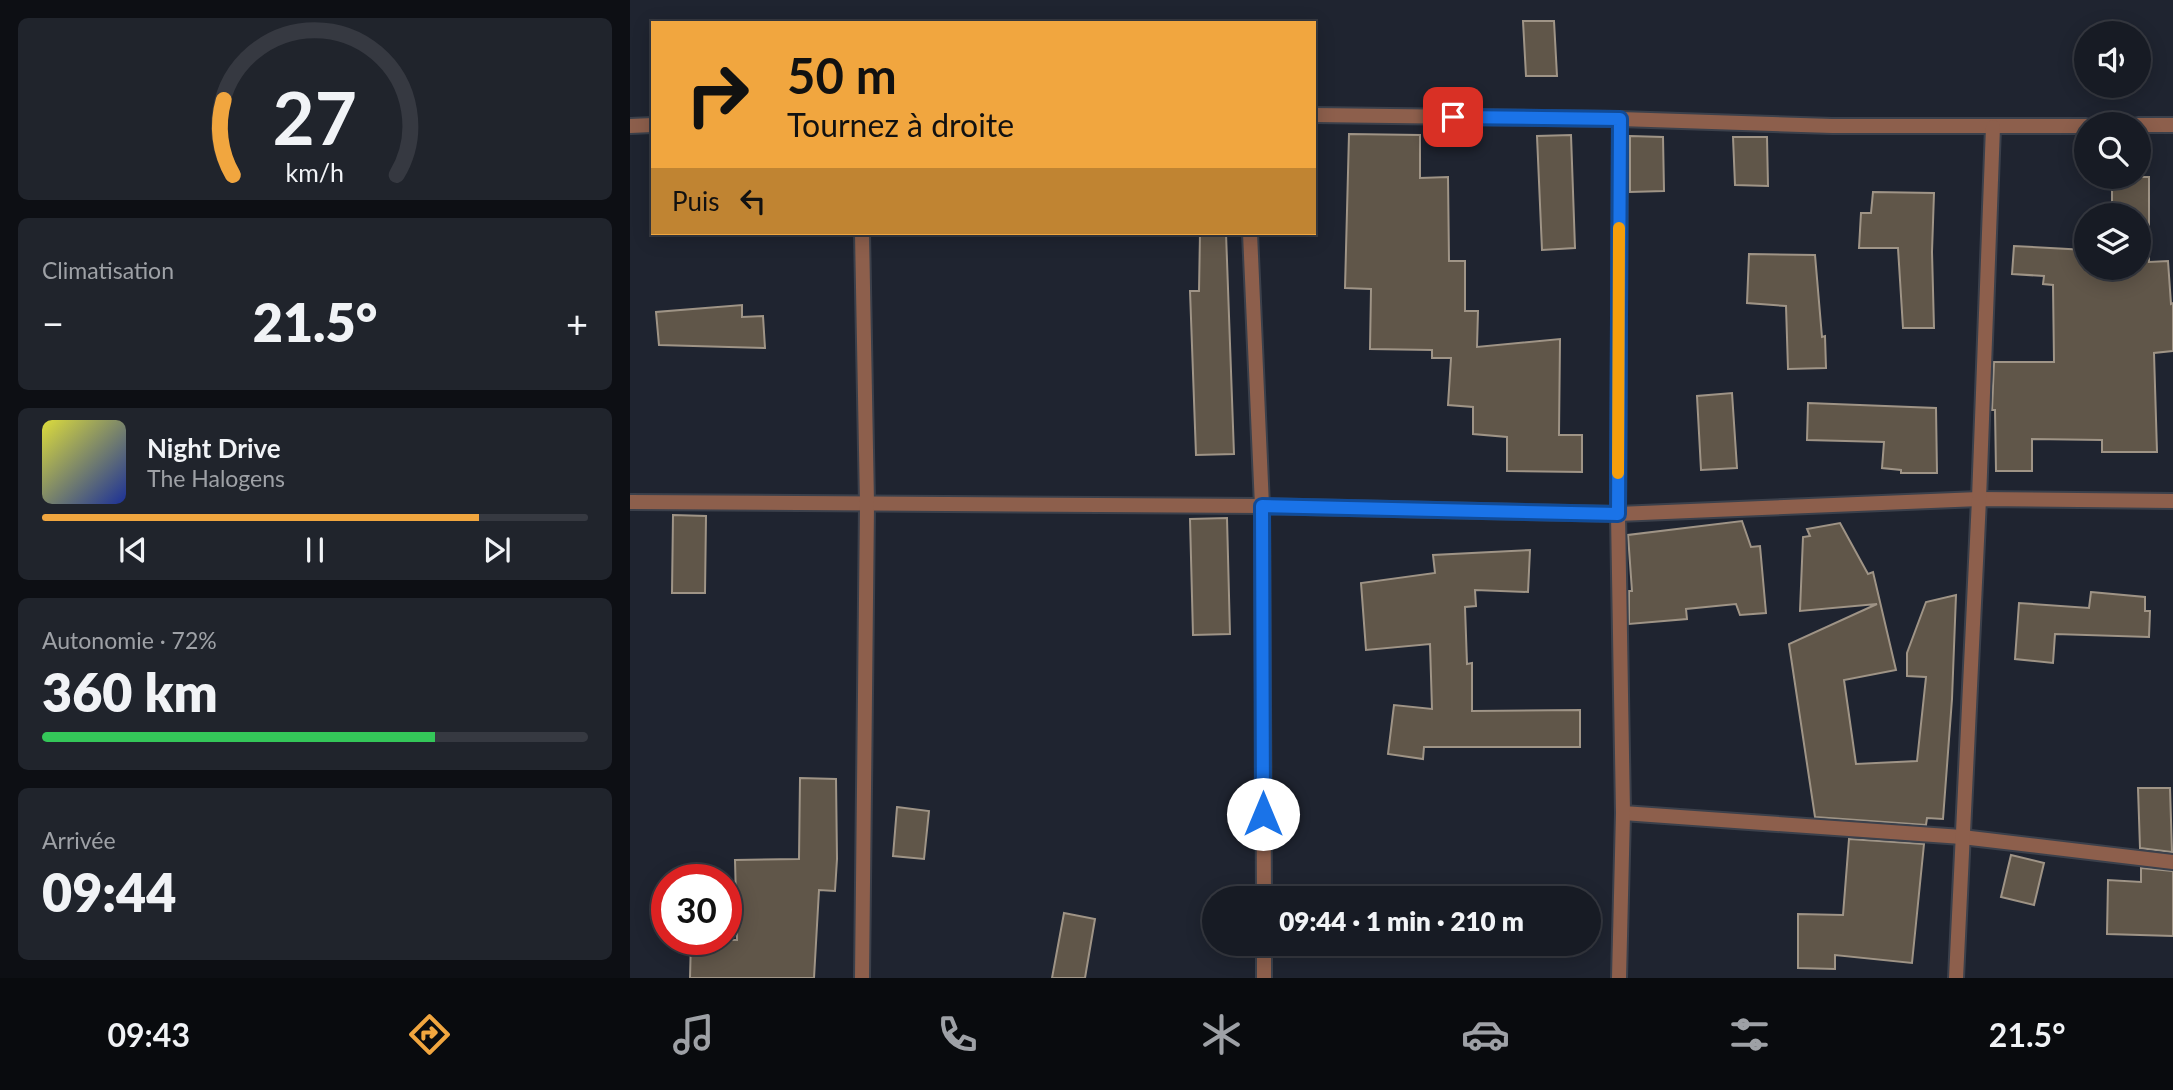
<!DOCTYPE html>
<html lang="fr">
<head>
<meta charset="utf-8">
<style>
  :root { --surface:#171b24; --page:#20242c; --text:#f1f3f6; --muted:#9ea1a6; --line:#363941; --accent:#f1a63f }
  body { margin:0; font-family:Lato,sans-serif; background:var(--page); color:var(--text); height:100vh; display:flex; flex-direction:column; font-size:26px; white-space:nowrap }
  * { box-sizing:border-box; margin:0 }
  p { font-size:23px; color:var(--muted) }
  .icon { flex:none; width:38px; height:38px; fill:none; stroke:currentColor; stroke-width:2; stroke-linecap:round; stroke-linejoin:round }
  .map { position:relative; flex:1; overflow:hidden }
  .side { display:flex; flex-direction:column; gap:18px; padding:18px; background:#0d0f14; width:630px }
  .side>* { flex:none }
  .top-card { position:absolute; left:21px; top:21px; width:665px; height:214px; border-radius:0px; box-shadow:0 4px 18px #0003,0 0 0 2px var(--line); background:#f1a63f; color:#111; overflow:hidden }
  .fabs { position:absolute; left:1444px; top:21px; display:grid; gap:14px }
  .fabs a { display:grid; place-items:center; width:77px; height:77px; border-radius:50%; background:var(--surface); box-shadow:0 4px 18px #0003,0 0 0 2px var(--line); font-size:35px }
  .speed { position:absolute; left:21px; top:864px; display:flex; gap:14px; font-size:35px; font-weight:700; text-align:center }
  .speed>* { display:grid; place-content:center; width:91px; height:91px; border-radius:50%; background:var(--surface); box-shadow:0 4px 18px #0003,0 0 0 2px var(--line); line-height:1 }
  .speed .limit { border:10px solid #d22; background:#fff; color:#111 }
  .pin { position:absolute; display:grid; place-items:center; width:60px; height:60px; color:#fff; margin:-30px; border-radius:14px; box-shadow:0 4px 10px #0006 }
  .me { position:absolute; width:77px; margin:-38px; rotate:0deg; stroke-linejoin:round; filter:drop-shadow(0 0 5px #0008) }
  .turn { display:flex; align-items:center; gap:24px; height:147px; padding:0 21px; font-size:32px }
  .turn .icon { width:91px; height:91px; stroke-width:2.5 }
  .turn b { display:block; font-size:49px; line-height:60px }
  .then { display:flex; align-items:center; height:66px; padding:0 21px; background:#0003; gap:14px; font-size:26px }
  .big { font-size:52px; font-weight:800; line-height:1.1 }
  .side .tile { flex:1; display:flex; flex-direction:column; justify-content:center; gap:10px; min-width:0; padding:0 24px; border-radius:10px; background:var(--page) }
  .side .dial { align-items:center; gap:0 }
  .dial svg { height:182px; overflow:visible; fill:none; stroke:var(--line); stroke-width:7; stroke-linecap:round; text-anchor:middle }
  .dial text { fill:var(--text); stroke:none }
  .song { display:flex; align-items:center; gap:21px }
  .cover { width:84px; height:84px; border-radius:10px; background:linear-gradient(135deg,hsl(60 70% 55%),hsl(230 70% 35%)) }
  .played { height:7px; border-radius:4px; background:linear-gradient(90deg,var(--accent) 80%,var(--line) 80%) }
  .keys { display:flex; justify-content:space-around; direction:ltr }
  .heat { display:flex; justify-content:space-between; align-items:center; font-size:38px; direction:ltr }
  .charge { height:10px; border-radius:5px; background:linear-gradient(90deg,#34c759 72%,var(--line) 0) }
  .trip { position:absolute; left:572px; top:886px; width:399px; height:70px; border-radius:35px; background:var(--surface); box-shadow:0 4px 18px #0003,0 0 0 2px var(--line); font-weight:800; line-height:70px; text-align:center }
  .menu { display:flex; height:112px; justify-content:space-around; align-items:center; background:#090b0e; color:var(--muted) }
  .menu .icon { width:49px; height:49px }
  .menu .selected { color:var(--accent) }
  .menu b { font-size:32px; color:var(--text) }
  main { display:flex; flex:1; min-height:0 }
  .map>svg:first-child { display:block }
</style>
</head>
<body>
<main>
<section class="side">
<div class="tile dial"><svg viewBox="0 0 100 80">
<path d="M14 69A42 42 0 1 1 86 69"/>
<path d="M14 69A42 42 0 0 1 10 36" stroke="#f1a63f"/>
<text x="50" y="56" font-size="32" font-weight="700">27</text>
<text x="50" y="72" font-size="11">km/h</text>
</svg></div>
<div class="tile"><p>Climatisation</p>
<div class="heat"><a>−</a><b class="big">21.5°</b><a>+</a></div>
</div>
<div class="tile">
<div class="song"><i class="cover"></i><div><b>Night Drive</b><p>The Halogens</p></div></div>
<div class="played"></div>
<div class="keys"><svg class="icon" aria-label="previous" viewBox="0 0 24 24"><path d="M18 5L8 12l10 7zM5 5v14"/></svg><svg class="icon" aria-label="pause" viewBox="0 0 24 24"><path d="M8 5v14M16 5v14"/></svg><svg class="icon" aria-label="next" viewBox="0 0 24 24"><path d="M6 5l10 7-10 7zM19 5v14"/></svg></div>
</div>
<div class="tile"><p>Autonomie · 72%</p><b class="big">360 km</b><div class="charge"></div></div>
<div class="tile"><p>Arrivée</p><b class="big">09:44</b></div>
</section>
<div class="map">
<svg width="1543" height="978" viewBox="0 0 1543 978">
  <rect width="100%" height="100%" fill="#1f2430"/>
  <g fill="#605649" stroke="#9f9486" stroke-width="2">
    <polygon points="893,21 924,21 927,76 896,76"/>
    <polygon points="719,134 790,135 790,178 818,177 819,261 835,261 835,311 848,311 847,347 930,339 929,435 952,435 952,472 877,471 877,437 843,434 843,407 818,405 821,358 802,358 802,350 740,349 741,289 715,288"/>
    <polygon points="941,135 945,248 912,250 907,136"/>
    <polygon points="1000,136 1033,137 1034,191 1000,192"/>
    <polygon points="1103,137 1137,137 1138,186 1105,185"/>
    <polygon points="1482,177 1519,177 1519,262 1538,261 1541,304 1543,303 1543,351 1524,353 1527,452 1472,452 1472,440 1402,439 1402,471 1366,471 1365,410 1362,410 1364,362 1424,362 1423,285 1413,284 1414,276 1382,274 1384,246 1456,250 1456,268 1508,268 1508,215 1482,215"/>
    <polygon points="1243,192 1304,193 1302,252 1304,328 1273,328 1268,248 1229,248 1231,213 1241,213"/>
    <polygon points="570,233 596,233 604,454 566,455 560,291 569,291"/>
    <polygon points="1119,254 1185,255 1192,337 1195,336 1196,368 1158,369 1156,306 1117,303"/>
    <polygon points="112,305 112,317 133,316 135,348 29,345 26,312"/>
    <polygon points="1102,393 1107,468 1071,470 1067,396"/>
    <polygon points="1178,403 1306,408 1307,473 1271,473 1271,470 1252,468 1254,442 1177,440"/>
    <polygon points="43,515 76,516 75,593 42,593"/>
    <polygon points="597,518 600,634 563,635 560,519"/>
    <polygon points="1112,521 1121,547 1130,546 1136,613 1110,615 1106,604 1056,609 1057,619 999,624 999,591 1002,591 998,535"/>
    <polygon points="1210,523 1238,574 1243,572 1266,670 1214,680 1226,764 1287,761 1296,677 1277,676 1277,653 1296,602 1326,595 1322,699 1313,819 1297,818 1296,825 1185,817 1159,644 1247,604 1170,611 1173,537 1180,536 1177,529"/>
    <polygon points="900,550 898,592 845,590 846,606 835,607 837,664 842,663 842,711 950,710 950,747 794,747 793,759 758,754 764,705 802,709 800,644 736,650 731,583 805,573 803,555"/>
    <polygon points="1461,592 1515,597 1515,611 1520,611 1519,637 1425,634 1423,663 1385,659 1389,603 1459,608"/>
    <polygon points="170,778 206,779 207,859 205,891 189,890 184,978 60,978 61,940 107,940 105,860 169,859"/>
    <polygon points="1508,788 1540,788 1542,852 1510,848"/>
    <polygon points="267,807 299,811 294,859 263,856"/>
    <polygon points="1219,839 1294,844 1282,963 1205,955 1205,969 1168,968 1168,914 1213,915"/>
    <polygon points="1381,855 1414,863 1404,905 1371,897"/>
    <polygon points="1511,868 1543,871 1543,936 1477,934 1478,880 1511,882"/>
    <polygon points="434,913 465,919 455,978 422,978"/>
  </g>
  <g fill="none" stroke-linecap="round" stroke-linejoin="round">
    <g stroke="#3b404b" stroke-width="18">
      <g id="minor">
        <polyline points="684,115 990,119 1202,126 1456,126"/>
        <polyline points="1508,125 1543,125"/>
        <polyline points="0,126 23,125"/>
        <polyline points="620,233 632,506 634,898"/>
        <polyline points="0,502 632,506 988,514 1349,499 1543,501"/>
        <polyline points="993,813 1332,837 1543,862"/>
        <polyline points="634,943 634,978"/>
        <polyline points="232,978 237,504 232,233"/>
        <polyline points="989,978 993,813 988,514 990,119"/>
        <polyline points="1326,978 1349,499 1363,127"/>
      </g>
    </g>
    <use href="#minor" stroke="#8d5f4c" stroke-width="14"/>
  </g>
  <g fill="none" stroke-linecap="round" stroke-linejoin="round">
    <g stroke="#114b97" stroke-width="18">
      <polyline id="route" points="633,814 632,506 988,514 990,119 823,117"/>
    </g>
    <use href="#route" stroke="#1a73e8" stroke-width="12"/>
    <polyline stroke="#f59e0b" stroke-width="12" points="988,473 989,228"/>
  </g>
</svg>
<div class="fabs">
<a><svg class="icon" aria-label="sound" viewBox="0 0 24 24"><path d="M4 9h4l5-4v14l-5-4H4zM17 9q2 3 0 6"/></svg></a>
<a><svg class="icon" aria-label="search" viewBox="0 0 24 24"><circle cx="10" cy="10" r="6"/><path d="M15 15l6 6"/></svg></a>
<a><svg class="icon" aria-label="layers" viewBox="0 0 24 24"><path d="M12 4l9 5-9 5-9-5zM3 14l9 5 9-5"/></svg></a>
</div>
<div class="speed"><div class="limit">30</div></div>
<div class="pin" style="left:823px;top:117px;background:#d93025"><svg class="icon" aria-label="arrive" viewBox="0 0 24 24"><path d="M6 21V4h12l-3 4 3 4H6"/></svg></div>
<svg class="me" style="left:633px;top:814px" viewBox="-20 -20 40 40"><circle r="19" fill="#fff"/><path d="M0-13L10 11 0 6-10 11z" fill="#1a73e8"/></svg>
<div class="trip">09:44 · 1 min · 210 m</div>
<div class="top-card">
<div class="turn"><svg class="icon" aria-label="right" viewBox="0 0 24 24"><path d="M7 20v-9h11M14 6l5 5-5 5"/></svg><div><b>50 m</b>Tournez à droite</div></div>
<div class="then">Puis<svg class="icon" aria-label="left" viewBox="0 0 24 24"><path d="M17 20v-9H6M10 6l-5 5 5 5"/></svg></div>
</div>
</div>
</main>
<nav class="menu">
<b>09:43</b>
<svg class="icon selected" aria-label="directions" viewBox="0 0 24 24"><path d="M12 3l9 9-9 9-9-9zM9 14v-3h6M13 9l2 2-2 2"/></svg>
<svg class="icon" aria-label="music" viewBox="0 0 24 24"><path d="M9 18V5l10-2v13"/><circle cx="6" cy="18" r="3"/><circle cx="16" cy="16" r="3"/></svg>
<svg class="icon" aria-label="phone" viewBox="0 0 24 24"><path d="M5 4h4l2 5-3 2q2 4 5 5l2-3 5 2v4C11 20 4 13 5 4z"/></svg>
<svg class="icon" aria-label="climate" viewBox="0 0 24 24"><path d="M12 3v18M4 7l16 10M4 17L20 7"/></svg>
<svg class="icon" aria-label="car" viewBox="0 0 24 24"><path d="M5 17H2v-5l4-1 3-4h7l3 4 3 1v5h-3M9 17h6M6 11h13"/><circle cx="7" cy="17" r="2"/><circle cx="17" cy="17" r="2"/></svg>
<svg class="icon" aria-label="filters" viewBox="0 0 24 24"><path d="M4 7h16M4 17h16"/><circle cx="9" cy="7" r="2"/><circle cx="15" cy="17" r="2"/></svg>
<b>21.5°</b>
</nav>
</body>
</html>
